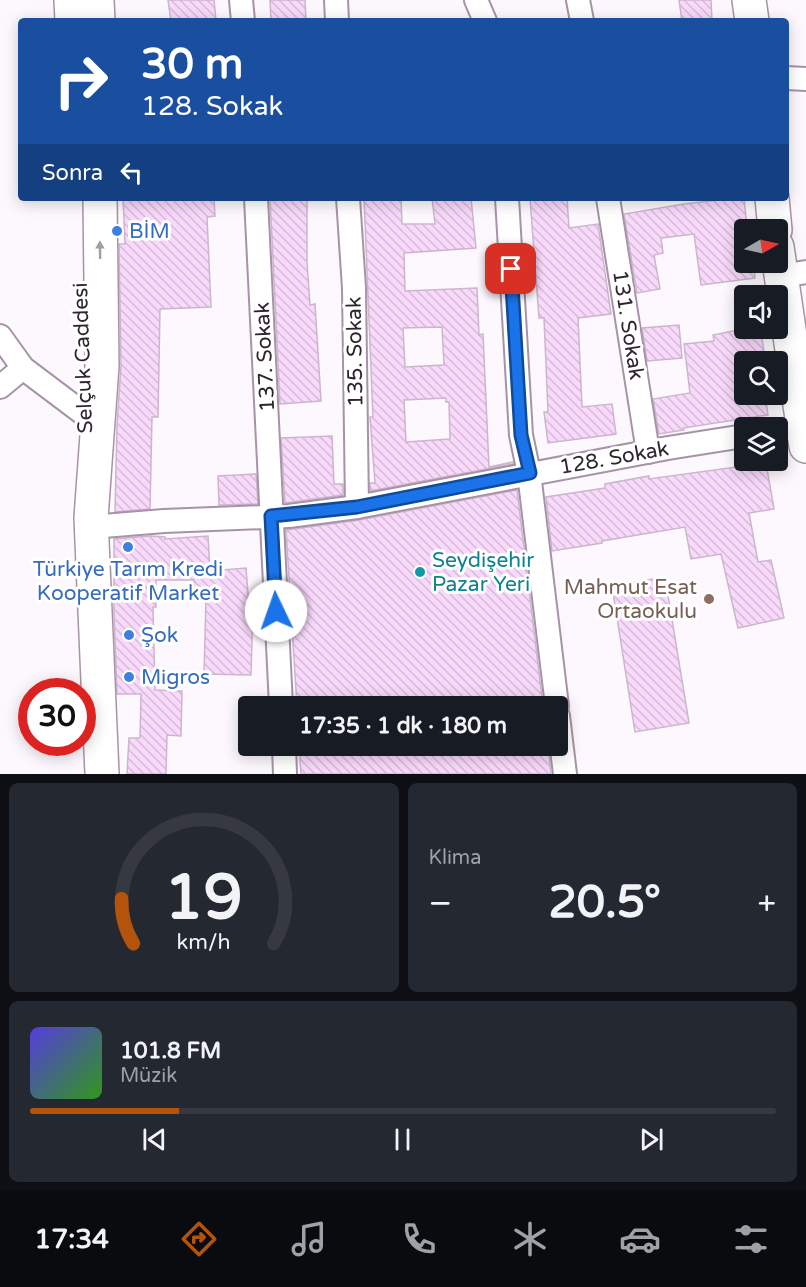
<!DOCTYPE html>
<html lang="tr">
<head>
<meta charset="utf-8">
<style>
  :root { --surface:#171b24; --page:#242831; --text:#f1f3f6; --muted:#9ea1a6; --line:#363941; --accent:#b45309 }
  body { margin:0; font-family:"Varela Round",sans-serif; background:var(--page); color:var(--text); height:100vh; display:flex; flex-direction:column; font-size:22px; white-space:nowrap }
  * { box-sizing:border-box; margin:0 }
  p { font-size:20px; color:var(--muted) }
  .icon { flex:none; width:33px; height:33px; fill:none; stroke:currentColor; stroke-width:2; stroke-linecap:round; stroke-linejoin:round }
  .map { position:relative; height:774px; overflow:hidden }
  .panel { display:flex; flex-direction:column; gap:9px; padding:9px; background:#0d0f14; flex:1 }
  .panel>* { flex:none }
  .banner { position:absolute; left:18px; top:18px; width:771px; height:183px; border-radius:6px; box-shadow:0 3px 15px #0003; background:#1a4fa0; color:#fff; overflow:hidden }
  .needle { width:39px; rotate:81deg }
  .fabs { position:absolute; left:734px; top:219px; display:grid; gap:12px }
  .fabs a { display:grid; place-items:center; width:54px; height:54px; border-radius:6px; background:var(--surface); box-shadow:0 3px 15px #0003; font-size:30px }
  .speed { position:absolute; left:18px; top:678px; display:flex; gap:12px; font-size:30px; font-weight:700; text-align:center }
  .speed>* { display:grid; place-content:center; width:78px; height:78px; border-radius:50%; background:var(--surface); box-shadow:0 3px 15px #0003; line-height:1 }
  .speed .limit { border:9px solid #d22; background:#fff; color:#111 }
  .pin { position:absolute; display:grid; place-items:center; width:51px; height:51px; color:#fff; margin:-26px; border-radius:12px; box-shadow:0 3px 9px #0006 }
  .me { position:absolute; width:66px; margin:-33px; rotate:357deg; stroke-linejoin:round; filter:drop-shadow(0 0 4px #0008) }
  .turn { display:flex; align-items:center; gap:21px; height:126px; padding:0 24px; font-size:27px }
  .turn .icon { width:78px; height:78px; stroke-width:2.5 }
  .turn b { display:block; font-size:42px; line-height:51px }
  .then { display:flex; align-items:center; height:57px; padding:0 24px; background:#0003; gap:12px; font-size:22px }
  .big { font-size:45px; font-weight:800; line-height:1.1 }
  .panel .card { flex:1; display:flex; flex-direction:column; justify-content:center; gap:9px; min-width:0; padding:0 21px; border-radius:9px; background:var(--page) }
  .panel .dial { align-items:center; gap:0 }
  .dial svg { height:156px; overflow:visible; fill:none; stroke:var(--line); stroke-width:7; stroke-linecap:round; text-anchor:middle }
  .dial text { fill:var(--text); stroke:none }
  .song { display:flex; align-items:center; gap:18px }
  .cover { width:72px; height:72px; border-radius:9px; background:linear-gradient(135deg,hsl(250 70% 55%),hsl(110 70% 35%)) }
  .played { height:6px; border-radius:3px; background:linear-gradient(90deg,var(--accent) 20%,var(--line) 20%) }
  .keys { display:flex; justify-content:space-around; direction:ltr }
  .heat { display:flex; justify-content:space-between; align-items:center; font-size:33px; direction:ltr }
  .panel .tiles { flex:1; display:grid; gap:9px; grid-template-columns:1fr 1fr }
  .card:last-child { grid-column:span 2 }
  .trip { position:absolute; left:238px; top:696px; width:330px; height:60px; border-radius:6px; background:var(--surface); box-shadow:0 3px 15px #0003; font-weight:800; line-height:60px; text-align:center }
  .dock { display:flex; height:96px; justify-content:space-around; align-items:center; background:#090b0e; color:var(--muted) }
  .dock .icon { width:42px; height:42px }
  .dock .active { color:var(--accent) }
  .dock b { font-size:27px; color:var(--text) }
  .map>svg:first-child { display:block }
</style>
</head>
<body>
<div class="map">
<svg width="806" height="774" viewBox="0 0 806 774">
  <defs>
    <pattern id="building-back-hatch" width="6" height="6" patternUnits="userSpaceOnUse" patternTransform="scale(1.5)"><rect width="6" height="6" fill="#f9d9fb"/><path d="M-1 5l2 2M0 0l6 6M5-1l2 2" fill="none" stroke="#d6bad7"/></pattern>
  </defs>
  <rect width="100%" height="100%" fill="#fcf8fd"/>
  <g fill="url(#building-back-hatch)" stroke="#cbb6cc" stroke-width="1.5" fill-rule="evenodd">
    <polygon points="168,0 214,0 216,20 171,21"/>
    <polygon points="270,0 305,0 306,21 271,21"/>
    <polygon points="679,0 711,0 712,21 682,21"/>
    <polygon points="123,198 214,198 215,216 207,217 211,307 160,309 158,417 152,417 150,509 115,512 117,425 121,366 119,244 125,244"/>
    <polygon points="270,198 307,198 307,262 310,305 315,304 321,401 280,404"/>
    <path d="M364,198H401L402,224H435L432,198H471L476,248L404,253L405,291L477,288L479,335L483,334L489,467L513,462V464L370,491V483H375L370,417H373ZM442,327L444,365L405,367L403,328ZM446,398V402H449L450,439L406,442L404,400Z"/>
    <polygon points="530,198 567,198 569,228 598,224 611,314 578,318 582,407 612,404 616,434 548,443 544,412 548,412 544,318 539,318"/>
    <polygon points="735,198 744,198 747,228 744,229 744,262 753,262 755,278 701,285 694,234 661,238 663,253 654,255 660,289 637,293 624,214 684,204"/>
    <polygon points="679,325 682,358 647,361 642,328"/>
    <polygon points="748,328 760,328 764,351 744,354 744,394 765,394 768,415 683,428 684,430 659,434 653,399 690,393 684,344 714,341 713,335"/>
    <polygon points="332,436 334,484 343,484 343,495 285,503 281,438"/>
    <polygon points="766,463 774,509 749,513 758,562 771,560 784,618 738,628 721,554 691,559 685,527 602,541 602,543 552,551 546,497 605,488 605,484 649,476 649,479"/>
    <polygon points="256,474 258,504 219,505 218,476"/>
    <polygon points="517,490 543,706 297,706 286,530 359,520"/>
    <polygon points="150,536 165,537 165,539 208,536 210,571 246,568 249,606 253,606 251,675 204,674 206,598 195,599 194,580 156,580 156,607 153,607 155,690 182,691 181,736 167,735 166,774 127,774 129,738 140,738 141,694 117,694 114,613 114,539"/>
    <polygon points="665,577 689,723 635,732 612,586"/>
    <polygon points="299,746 548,746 551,774 301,774"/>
  </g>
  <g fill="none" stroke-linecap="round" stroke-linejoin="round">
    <g stroke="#a793a8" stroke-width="26">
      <g id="street">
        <polyline points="241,0 243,21"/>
        <polyline points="336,0 337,21"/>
        <polyline points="476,0 485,21"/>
        <polyline points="578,0 582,21"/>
        <polyline points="786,78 806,79"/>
        <polyline points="256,198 281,706"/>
        <polyline points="348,198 354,288 357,507"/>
        <polyline points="507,198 521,435 529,473 557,706"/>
        <polyline points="608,198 648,452"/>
        <polyline points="780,276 806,272"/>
        <polyline points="0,336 23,368 84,414"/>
        <polyline points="0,387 23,368"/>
        <polyline points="777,431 803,427"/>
        <polyline points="91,527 164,521 289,516 357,507 668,448 744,436"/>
        <polyline points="558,716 565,774"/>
        <polyline points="284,746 285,774"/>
      </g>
    </g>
    <g stroke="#a793a8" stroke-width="36">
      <g id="secondary">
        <polyline points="71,0 72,21"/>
        <polyline points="97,0 98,21"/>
        <polyline points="749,0 752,21"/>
        <polyline points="100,198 102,366 91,518 102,774"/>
        <polyline points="772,198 775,230"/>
        <polyline points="777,247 806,446"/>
      </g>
    </g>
    <use href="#street" stroke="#fff" stroke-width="22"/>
    <use href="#secondary" stroke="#fff" stroke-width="33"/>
  </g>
  <defs><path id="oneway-solid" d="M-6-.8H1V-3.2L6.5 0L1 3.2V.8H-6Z" transform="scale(1.5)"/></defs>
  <use fill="#a19da1" href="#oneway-solid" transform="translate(100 250) rotate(-91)"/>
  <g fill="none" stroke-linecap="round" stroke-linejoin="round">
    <g stroke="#114b97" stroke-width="15">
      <polyline id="route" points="276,611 271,516 357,507 530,473 521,435 511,269"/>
    </g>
    <use href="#route" stroke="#1a73e8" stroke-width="10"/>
  </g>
  <g fill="#3f7fe0" stroke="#fff" stroke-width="2">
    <circle cx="117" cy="231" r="6"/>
    <circle cx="128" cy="547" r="6"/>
    <circle cx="129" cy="635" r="6"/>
    <circle cx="129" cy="677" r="6"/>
  </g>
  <circle fill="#0f9aa8" stroke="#fff" stroke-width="2" cx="420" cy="572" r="6"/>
  <circle fill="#8d6e63" stroke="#fff" stroke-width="2" cx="709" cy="599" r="6"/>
  <g text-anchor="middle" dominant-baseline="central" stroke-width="6" stroke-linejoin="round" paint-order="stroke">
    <g font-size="21" fill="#366cbe" stroke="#fff" text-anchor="start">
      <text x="129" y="231">BİM</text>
      <text x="128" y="569" text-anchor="middle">Türkiye Tarım Kredi<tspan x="128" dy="24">Kooperatif Market</tspan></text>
      <text x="141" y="635">Şok</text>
      <text x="141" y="677">Migros</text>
    </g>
    <g font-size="21" fill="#2e262e" stroke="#fff">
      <text transform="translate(628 325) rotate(81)">131. Sokak</text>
      <text transform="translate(355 352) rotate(-91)">135. Sokak</text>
      <text transform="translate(265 357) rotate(-93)">137. Sokak</text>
      <text transform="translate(83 358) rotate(-92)">Selçuk Caddesi</text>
      <text transform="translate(614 458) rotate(-10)">128. Sokak</text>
    </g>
    <g font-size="21" fill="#0d838f" stroke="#fff" text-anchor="start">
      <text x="432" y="560">Seydişehir<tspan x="432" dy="24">Pazar Yeri</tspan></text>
    </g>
    <g font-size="21" fill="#785e54" stroke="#fff" text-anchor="end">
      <text x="697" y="587">Mahmut Esat<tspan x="697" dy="24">Ortaokulu</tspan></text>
    </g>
  </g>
</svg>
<div class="fabs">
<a><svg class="needle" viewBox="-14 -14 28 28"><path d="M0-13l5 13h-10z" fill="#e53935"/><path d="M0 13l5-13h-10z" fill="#9ea1a6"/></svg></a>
<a><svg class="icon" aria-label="sound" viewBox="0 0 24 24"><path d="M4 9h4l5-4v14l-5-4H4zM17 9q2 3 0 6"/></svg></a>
<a><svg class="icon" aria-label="search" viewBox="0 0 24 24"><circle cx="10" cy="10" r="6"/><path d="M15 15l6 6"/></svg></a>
<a><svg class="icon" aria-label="layers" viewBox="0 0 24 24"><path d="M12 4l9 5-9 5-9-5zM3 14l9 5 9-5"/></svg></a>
</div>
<div class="speed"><div class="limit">30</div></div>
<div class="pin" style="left:511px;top:269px;background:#d93025"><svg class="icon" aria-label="arrive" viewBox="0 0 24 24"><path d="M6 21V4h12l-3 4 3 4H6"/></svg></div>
<svg class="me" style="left:276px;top:611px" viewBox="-20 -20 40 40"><circle r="19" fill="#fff"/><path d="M0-13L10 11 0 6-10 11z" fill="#1a73e8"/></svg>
<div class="trip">17:35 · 1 dk · 180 m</div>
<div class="banner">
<div class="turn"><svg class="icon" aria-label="right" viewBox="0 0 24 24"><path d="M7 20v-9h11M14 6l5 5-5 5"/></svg><div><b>30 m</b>128. Sokak</div></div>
<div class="then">Sonra<svg class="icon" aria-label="left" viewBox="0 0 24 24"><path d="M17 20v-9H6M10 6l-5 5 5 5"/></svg></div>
</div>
</div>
<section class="panel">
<div class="tiles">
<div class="card dial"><svg viewBox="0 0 100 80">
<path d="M14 69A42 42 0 1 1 86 69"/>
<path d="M14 69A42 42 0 0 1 8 46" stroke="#b45309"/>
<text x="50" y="56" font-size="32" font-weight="700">19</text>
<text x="50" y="72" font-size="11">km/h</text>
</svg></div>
<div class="card"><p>Klima</p>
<div class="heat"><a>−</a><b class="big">20.5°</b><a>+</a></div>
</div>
<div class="card">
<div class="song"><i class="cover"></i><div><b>101.8 FM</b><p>Müzik</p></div></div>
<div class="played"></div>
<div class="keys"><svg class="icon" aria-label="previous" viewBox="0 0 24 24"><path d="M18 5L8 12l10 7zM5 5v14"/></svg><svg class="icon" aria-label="pause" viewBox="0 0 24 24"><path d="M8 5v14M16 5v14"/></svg><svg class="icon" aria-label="next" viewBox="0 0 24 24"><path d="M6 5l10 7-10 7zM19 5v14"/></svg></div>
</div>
</div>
</section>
<nav class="dock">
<b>17:34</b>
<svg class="icon active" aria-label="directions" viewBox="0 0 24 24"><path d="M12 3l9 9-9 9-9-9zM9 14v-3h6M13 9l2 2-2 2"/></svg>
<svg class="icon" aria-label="music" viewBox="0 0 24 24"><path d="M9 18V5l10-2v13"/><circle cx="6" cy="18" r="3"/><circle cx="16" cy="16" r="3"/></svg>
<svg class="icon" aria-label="phone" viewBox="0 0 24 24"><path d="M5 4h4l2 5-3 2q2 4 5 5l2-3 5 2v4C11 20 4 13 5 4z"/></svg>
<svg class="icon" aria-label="climate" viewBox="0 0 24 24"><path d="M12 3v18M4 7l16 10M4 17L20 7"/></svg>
<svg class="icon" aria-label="car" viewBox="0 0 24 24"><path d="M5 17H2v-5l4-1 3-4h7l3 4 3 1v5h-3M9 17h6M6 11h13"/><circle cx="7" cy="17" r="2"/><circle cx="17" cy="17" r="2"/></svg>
<svg class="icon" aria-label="filters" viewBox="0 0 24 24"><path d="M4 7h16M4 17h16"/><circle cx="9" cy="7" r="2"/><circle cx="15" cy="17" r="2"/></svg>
</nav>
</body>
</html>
